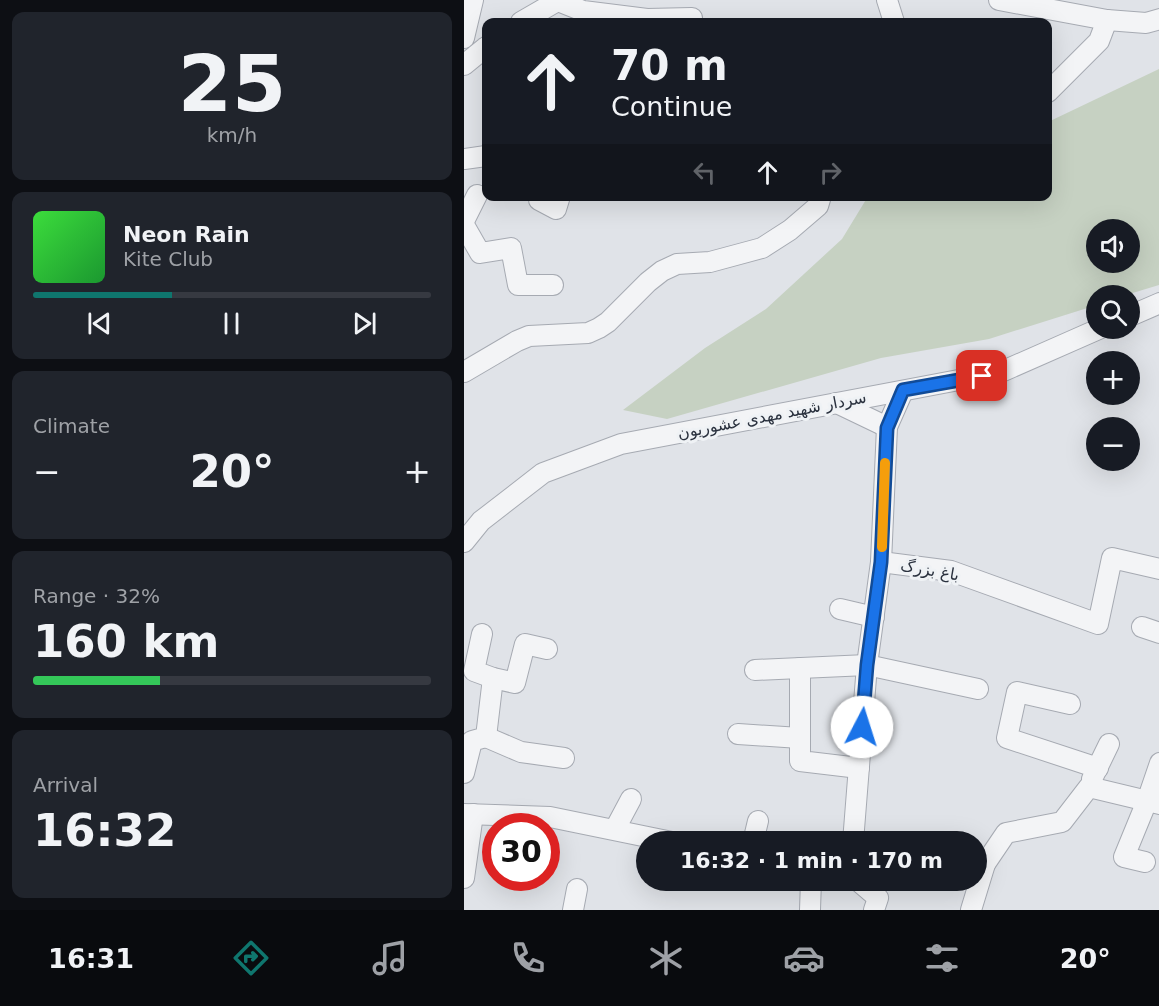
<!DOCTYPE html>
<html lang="en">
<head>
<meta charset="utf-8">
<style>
  :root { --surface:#171b24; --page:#20242c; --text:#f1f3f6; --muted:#9ea1a6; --line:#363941; --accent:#0f766e }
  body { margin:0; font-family:"DejaVu Sans","Noto Sans Arabic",sans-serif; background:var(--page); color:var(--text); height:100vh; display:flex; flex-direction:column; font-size:22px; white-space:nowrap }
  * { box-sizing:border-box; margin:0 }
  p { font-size:20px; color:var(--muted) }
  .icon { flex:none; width:33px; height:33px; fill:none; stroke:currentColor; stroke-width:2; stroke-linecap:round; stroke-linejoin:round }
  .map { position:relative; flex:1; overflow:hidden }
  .drawer { display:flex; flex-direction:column; gap:12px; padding:12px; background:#0d0f14; width:464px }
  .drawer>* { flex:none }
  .guide { position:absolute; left:18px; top:18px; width:570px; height:183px; border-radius:12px; box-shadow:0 6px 24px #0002; background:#171b24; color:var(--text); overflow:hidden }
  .fabs { position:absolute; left:622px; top:219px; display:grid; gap:12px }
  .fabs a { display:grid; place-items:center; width:54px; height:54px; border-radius:50%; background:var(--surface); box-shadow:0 6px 24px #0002; font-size:30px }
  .speed { position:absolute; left:18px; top:813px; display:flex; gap:12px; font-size:30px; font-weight:700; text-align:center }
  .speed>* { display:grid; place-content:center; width:78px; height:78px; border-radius:50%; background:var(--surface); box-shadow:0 6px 24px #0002; line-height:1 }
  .speed .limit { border:9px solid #d22; background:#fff; color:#111 }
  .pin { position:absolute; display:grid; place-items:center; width:51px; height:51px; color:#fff; margin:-26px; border-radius:12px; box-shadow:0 3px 9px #0006 }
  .me { position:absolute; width:66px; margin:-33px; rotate:5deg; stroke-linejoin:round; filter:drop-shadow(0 0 4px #0008) }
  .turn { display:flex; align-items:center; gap:21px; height:126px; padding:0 30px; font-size:27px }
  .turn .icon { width:78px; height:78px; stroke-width:2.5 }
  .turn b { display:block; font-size:42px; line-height:51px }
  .lanes { display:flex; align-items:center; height:57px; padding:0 30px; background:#0003; justify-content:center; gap:30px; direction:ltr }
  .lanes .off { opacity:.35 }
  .big { font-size:45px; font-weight:800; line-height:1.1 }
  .drawer .widget { flex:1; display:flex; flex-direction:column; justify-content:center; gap:9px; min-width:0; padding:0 21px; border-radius:12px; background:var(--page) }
  .drawer .dial { align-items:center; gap:0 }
  .dial b { font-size:78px; line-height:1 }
  .song { display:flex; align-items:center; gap:18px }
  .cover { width:72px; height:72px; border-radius:9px; background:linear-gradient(135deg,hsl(120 70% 55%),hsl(130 70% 35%)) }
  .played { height:6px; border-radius:3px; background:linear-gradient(90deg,var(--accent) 35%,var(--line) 35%) }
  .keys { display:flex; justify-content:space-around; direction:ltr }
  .heat { display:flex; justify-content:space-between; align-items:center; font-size:33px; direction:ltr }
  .charge { height:9px; border-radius:4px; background:linear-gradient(90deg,#34c759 32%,var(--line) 0) }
  .trip { position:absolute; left:172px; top:831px; width:351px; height:60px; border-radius:30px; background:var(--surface); box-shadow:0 6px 24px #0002; font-weight:800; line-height:60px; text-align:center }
  .tabs { display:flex; height:96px; justify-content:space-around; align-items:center; background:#090b0e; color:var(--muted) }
  .tabs .icon { width:42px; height:42px }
  .tabs .selected { color:var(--accent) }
  .tabs b { font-size:27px; color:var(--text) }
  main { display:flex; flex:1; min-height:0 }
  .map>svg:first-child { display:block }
</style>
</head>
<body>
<main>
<section class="drawer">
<div class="widget dial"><b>25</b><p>km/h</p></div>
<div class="widget">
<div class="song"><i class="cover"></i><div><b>Neon Rain</b><p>Kite Club</p></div></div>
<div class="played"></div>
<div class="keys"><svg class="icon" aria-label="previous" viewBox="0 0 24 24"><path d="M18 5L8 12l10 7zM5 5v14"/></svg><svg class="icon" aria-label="pause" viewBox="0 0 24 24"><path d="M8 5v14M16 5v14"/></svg><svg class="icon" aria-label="next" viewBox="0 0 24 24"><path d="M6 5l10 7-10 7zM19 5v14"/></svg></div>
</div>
<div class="widget"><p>Climate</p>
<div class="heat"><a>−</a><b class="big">20°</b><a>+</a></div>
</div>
<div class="widget"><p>Range · 32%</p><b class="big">160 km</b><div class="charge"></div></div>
<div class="widget"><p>Arrival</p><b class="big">16:32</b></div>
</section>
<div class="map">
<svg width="696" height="910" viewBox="0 0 696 910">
  <rect width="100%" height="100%" fill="#e0e3e8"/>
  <path fill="#c6d1c2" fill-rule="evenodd" d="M695,69V285L662,295L633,296V305L525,339L417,358L203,419L159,410L241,348L302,309L378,239L403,198L408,196H584V122ZM633,230H666V262H633Z"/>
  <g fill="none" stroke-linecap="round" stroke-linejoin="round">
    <g stroke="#a6aab2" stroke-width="22">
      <g id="minor">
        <polyline points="423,0 430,22"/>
        <polyline points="535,0 643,20 682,23 696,19"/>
        <polyline points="94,1 119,11 183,19 228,18"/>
        <polyline points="57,22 95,0"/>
        <polyline points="0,38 9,0"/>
        <polyline points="0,65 22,47"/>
        <polyline points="584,92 635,41 643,20"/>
        <polyline points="0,159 22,156"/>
        <polyline points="75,200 92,209 96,196"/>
        <polyline points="0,221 13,195"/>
        <polyline points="0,225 16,253 47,248 54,285 89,285"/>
        <polyline points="666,316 696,303"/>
        <polyline points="0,372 53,341 65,336 124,333 135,328 144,322 184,282 198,271 213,264 246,262 298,248 326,230 354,206 357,196"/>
        <polyline points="373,403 423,427"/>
        <polyline points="0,542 17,521 79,473 157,444 537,372 637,328"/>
        <polyline points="417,562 487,571 634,624 648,558 696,569"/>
        <polyline points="376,609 410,617"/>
        <polyline points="678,627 696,633"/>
        <polyline points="18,634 10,671 29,678 51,683 61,644 83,649"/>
        <polyline points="336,668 336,761 395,768"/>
        <polyline points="291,670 403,665 514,689"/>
        <polyline points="606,704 553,692 543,738 634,768"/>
        <polyline points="274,734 336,738"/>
        <polyline points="22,737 57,752 100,758"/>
        <polyline points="0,773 8,741 22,737 29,678"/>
        <polyline points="628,779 645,744"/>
        <polyline points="0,814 86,817 208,842"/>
        <polyline points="151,829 167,799"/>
        <polyline points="289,842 294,821"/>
        <polyline points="389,842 403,665 417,562 423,427 439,391"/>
        <polyline points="681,862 660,857 683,801 696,763"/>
        <polyline points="513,863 521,864 542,833 598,822 625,787 696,804"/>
        <polyline points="0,878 9,814"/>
        <polyline points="393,880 414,898 410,910"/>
        <polyline points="109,910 113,889"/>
        <polyline points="346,910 347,880"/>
        <polyline points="507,910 521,864"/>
      </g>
    </g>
    <use href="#minor" stroke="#f3f4f6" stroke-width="20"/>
  </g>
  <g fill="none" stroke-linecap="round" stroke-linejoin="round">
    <g stroke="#114b97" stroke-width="15">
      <polyline id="route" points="398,727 403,665 417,562 423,428 439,390 518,376"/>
    </g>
    <use href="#route" stroke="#1a73e8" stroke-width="10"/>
    <polyline stroke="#f59e0b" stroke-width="10" points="418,547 421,463"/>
  </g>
  <g text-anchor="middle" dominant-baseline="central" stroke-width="6" stroke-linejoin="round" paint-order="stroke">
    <g font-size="16" fill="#2a313e" stroke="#eff2f5">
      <text transform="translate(308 415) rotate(-11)">سردار شهید مهدی عشوریون</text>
      <text transform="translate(466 570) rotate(10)">باغ بزرگ</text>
    </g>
  </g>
</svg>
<div class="fabs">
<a><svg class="icon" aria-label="sound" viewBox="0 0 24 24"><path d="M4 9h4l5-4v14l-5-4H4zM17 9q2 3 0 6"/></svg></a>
<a><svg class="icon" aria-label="search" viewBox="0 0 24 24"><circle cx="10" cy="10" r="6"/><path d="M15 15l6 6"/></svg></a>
<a>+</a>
<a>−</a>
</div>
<div class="speed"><div class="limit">30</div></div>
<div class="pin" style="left:518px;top:376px;background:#d93025"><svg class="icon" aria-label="arrive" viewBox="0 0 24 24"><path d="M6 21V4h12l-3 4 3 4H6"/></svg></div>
<svg class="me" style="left:398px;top:727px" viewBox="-20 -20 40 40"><circle r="19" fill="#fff"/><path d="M0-13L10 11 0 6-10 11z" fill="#1a73e8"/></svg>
<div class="trip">16:32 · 1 min · 170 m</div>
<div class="guide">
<div class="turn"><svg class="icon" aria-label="ahead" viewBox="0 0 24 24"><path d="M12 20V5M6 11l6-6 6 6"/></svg><div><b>70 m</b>Continue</div></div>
<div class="lanes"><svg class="icon off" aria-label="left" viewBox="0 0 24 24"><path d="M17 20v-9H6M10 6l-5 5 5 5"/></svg><svg class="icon" aria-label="ahead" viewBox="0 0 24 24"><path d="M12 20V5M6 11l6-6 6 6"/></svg><svg class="icon off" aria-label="right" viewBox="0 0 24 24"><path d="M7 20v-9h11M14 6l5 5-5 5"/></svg></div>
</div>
</div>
</main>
<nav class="tabs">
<b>16:31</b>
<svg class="icon selected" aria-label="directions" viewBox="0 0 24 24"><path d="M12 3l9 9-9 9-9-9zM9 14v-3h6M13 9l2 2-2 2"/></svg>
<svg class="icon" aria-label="music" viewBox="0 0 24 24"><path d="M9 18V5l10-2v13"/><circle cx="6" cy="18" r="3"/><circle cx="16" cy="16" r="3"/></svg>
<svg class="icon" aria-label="phone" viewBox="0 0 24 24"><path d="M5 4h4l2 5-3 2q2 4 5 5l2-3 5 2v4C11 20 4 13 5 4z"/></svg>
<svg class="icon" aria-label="climate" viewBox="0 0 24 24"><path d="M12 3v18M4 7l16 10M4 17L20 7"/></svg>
<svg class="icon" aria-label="car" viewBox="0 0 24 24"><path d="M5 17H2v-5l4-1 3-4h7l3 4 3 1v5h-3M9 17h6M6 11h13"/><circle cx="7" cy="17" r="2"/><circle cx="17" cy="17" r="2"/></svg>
<svg class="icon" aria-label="filters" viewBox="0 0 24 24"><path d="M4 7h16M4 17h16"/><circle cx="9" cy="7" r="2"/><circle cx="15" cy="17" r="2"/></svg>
<b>20°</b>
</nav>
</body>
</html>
